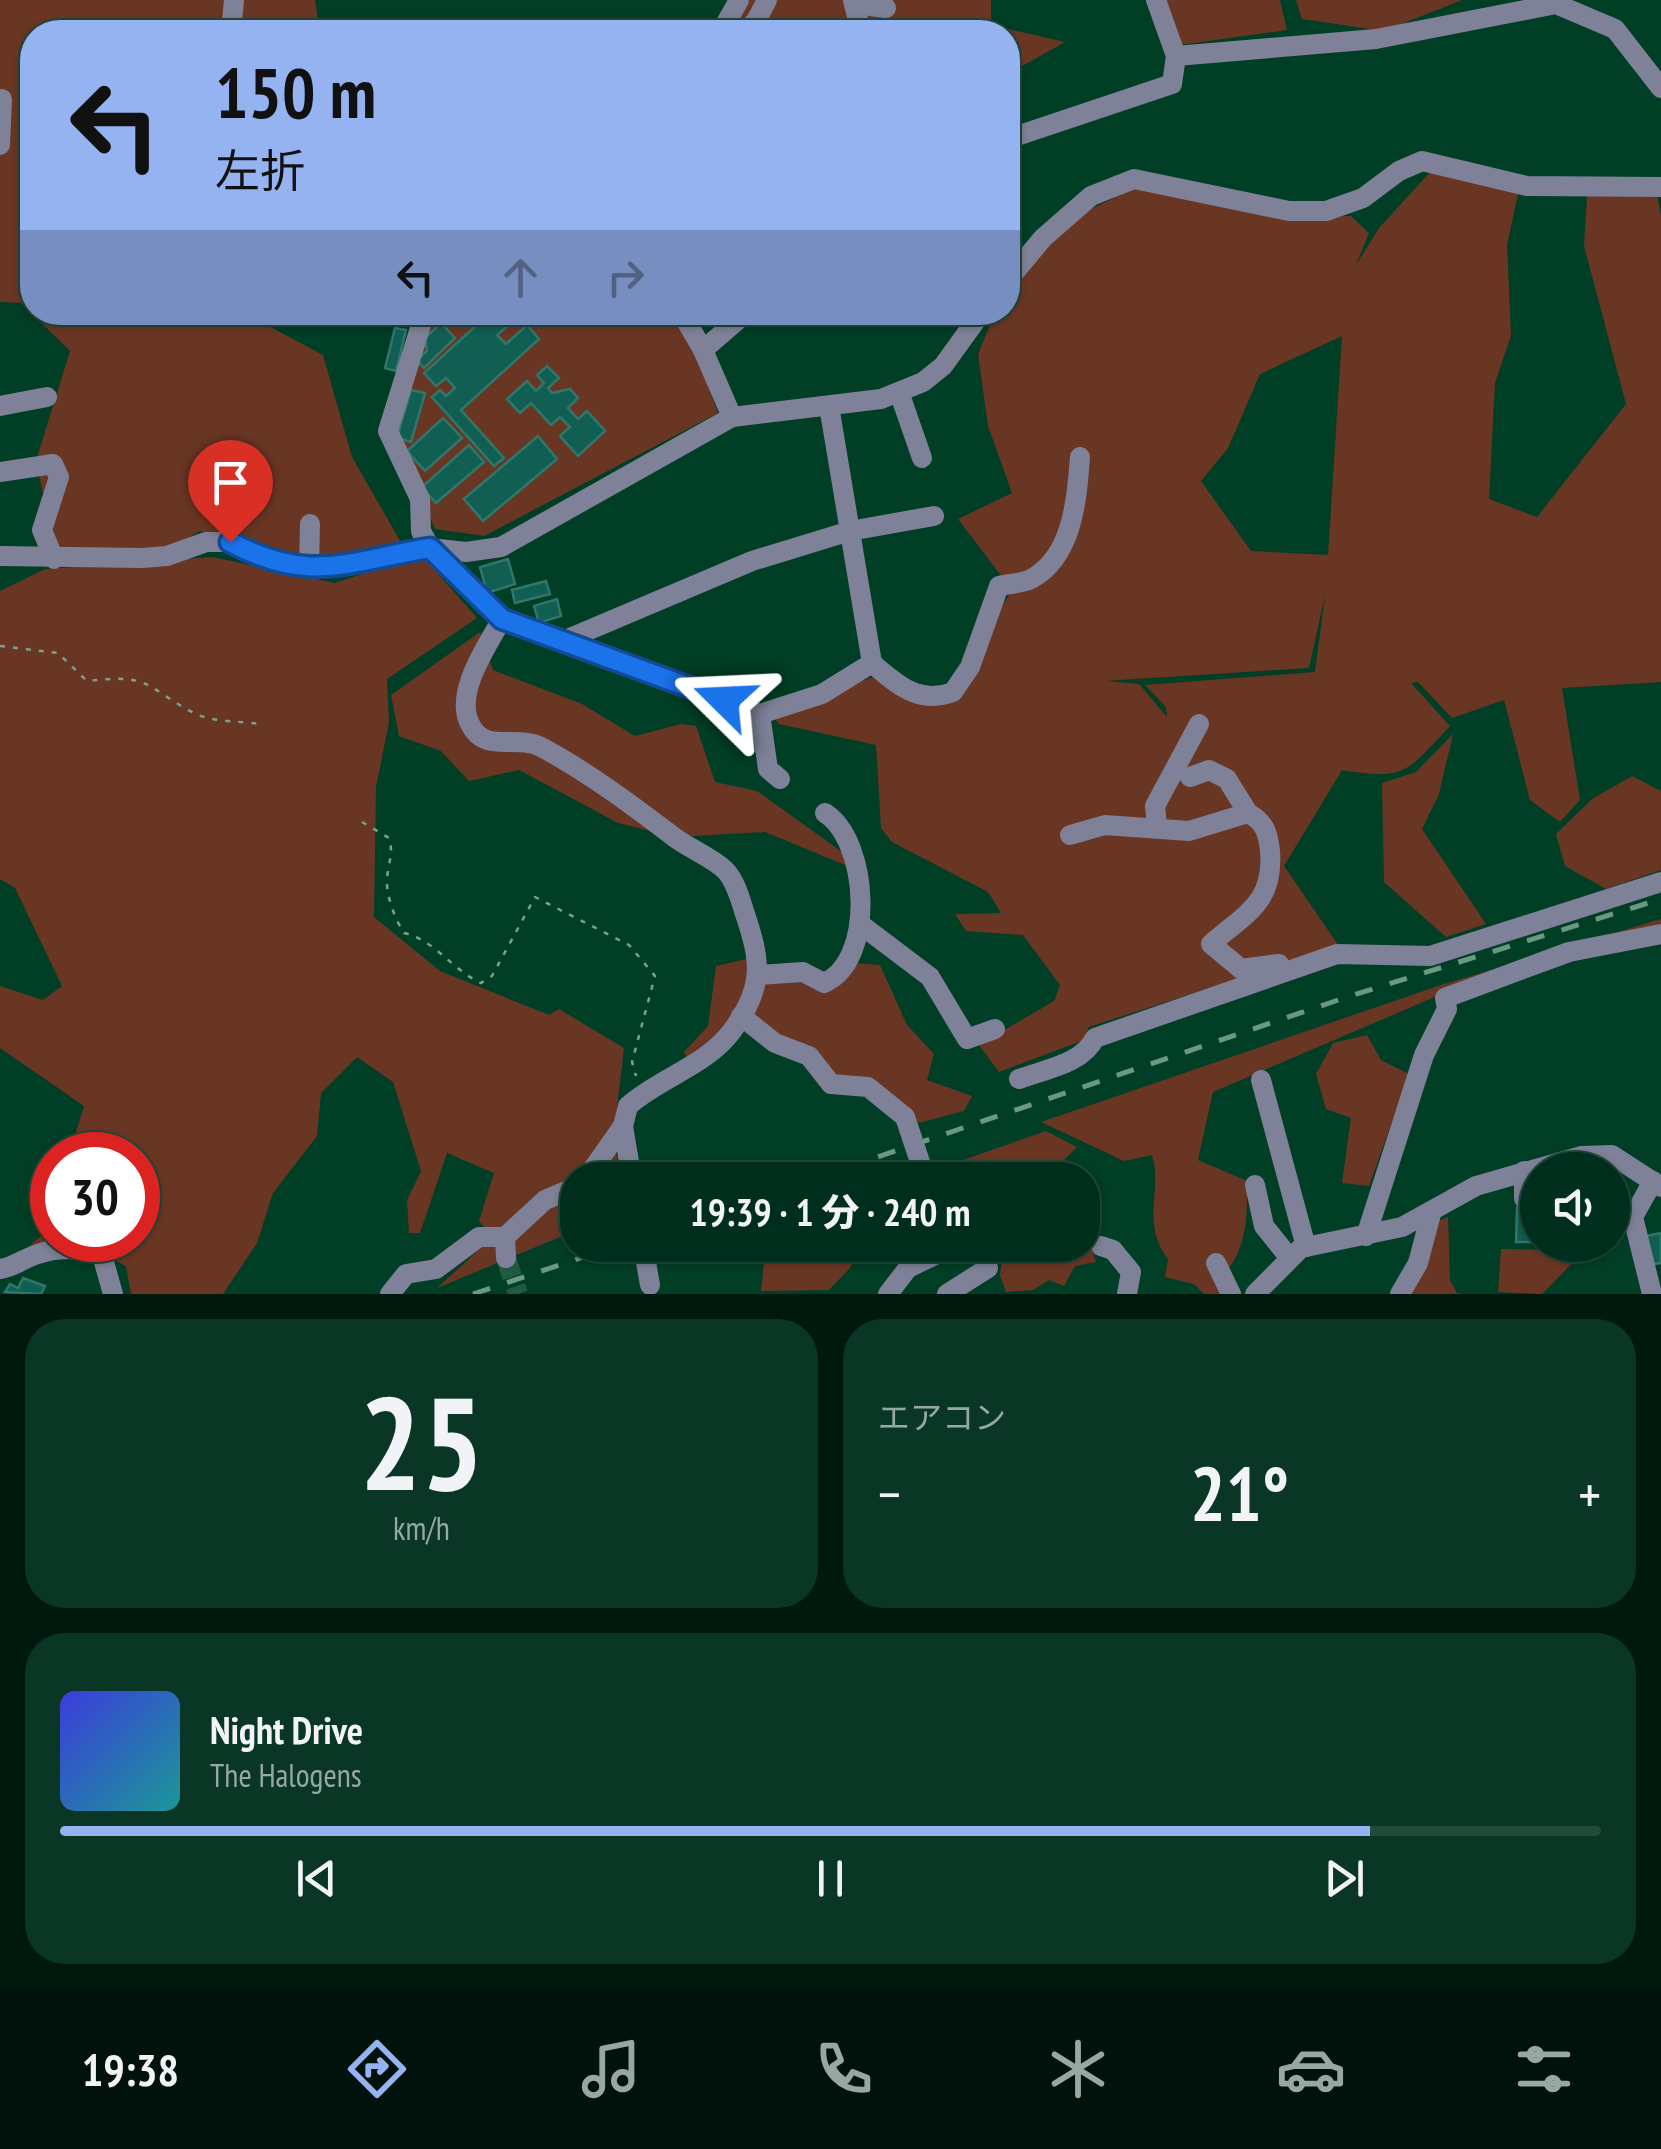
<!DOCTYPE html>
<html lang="ja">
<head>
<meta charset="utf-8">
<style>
  :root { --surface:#002e1c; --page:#0a3625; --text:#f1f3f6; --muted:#95a8a3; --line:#224a3b; --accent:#95b2f1 }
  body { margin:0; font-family:"PT Sans Narrow","Noto Sans JP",sans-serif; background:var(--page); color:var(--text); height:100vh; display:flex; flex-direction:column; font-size:38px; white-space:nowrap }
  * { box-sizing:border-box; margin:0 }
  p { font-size:32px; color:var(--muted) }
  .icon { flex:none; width:55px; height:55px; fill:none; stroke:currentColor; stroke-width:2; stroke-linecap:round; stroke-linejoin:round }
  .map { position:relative; height:1294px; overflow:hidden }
  .drawer { display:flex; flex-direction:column; gap:25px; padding:25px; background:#00190f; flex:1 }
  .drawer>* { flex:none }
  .guide { position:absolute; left:20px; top:20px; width:1000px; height:305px; border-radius:40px; box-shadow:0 2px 8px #0004,0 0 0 2px var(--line); background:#95b2f1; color:#111; overflow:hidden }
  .fabs { position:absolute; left:1520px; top:1152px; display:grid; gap:20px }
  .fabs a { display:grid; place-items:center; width:110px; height:110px; border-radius:50%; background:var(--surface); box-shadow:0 2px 8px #0004,0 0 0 2px var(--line); font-size:50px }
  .speed { position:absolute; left:30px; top:1132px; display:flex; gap:20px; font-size:50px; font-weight:700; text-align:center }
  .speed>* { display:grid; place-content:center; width:130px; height:130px; border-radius:50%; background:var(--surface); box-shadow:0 2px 8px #0004,0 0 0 2px var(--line); line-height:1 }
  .speed .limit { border:15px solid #d22; background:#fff; color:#111 }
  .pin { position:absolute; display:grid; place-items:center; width:85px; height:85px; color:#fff; margin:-102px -42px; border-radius:50% 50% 50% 0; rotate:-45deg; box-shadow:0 0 10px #0007 }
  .pin .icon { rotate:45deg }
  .me { position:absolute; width:110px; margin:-55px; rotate:291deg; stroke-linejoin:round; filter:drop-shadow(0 0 8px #0008) }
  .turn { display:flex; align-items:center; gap:35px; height:210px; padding:0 30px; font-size:45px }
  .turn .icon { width:130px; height:130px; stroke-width:2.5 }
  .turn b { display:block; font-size:70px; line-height:85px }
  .lanes { display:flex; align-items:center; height:95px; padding:0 30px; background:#0003; justify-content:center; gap:50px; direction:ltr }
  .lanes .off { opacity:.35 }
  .big { font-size:75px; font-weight:800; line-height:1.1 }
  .drawer .tile { flex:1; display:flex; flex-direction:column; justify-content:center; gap:15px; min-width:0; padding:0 35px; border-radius:40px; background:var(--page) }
  .drawer .dial { align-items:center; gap:0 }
  .dial b { font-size:130px; line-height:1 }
  .song { display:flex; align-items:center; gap:30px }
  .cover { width:120px; height:120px; border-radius:15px; background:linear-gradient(135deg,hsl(240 70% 55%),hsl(180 70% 35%)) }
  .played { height:10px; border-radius:5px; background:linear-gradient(90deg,var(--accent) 85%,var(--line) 85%) }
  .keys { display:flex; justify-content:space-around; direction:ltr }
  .heat { display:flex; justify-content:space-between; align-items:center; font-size:55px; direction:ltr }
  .drawer .tiles { flex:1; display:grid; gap:25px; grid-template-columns:1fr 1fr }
  .tile:last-child { grid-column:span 2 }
  .trip { position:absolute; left:560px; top:1162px; width:540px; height:100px; border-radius:40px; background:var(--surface); box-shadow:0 2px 8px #0004,0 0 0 2px var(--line); font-weight:800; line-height:100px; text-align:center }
  .tabs { display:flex; height:160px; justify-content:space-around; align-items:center; background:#00120b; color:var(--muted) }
  .tabs .icon { width:70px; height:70px }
  .tabs .current { color:var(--accent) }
  .tabs b { font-size:45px; color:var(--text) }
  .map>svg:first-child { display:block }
</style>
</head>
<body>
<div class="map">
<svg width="1661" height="1294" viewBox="0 0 1661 1294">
  <rect width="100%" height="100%" fill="#003e25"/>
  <g fill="#6a3624" fill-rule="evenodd">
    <polygon points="0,0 315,0 320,32 32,32 32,312 244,313 323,355 352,457 403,546 293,560 248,542 200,531 170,548 55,550 36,461 70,351 21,303 0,302"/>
    <polygon points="736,0 991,0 991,25 1065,42 1008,74 1008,32 720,32"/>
    <polygon points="1165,0 1280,0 1287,30 1180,45"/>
    <polygon points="1296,0 1462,0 1384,31 1302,19"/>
    <path d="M1432,170L1518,194L1507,245L1511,336L1495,383L1489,499L1537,517L1626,404L1584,246L1587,196L1657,194L1661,216V682L1562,688L1580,800L1560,822L1530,800L1504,700L1452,718L1418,682L1411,683L1450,726C1407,771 1407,781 1342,770L1284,866L1339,946L1089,1027L1084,1040L999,1072L979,1045L1054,1001L1060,985L1023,935L966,931L955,914L1001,913L988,892L892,842L881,828L876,745L779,724L772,715L873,677L910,687L953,688L1012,590L958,519L1012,493L988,426L978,354L995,313L1008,312V284L1085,212L1133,189L1276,216H1351L1369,233L1356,265L1379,228ZM1342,336L1328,555L1251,551L1201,481L1228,448L1260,374ZM1325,595L1315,672L1145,685L1166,707L1167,717L1139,684L1105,681L1309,668Z"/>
    <polygon points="433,313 680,313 718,413 484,536 435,529 396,434"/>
    <polygon points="212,557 335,583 386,566 426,560 477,618 387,679 389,722 376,787 374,917 440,971 549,1015 559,1009 624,1048 613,1141 623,1180 578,1180 577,1230 437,1288 493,1237 479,1221 494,1173 447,1153 420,1233 409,1233 407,1200 421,1171 393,1082 357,1057 321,1093 317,1136 273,1193 257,1243 223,1294 131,1294 126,1266 82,1245 8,1265 51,1227 52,1220 52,1240 138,1240 138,1155 69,1155 84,1106 0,1048 0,986 43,1000 62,986 15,888 0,879 0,591 45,569"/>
    <polygon points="480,632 493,670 582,704 635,736 681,724 696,726 715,782 757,791 842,852 855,869 765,832 675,837 618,823 519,770 469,781 441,751 399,736 391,695"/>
    <polygon points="1453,734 1439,794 1422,829 1486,924 1446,937 1384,882 1382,783 1416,772"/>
    <polygon points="1632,776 1661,791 1661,870 1606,889 1565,866 1556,834 1592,799"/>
    <path d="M1661,919V927L1437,996L1213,1092L1198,1160L1247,1181C1247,1214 1248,1244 1227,1271L1242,1294H1204L1194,1284L1165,1277L1168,1259C1140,1222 1163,1192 1152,1155L1124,1161L1041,1122L1441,985Z"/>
    <polygon points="751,958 778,978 830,988 854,963 880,965 907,1025 934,1054 927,1080 972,1096 964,1111 919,1123 906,1111 835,1077 741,1008 708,1048 688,1061 684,1052 708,1026 716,966"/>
    <polygon points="1367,1035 1381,1060 1409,1074 1369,1186 1342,1183 1351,1118 1326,1109 1316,1074 1333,1043"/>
    <polygon points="1046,1131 1077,1147 1057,1167 1061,1180 906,1180"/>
    <polygon points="1448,1217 1450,1280 1457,1293 1464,1294 1400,1294 1433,1223"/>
    <polygon points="1083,1224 1096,1262 1075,1266 1064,1286 1049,1280 1033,1290 1006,1292 1000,1275 1004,1245 1082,1245"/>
    <polygon points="725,1245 861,1245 850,1268 829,1290 761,1291 764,1262"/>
    <polygon points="1574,1245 1590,1245 1542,1294 1498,1292 1501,1249 1570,1250"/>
  </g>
  <g fill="#115e53" stroke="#2f776a" stroke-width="2.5">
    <polygon points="491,312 500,312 510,324 497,335 506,344 527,325 539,339 461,410 504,458 494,466 432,397 440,390 446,396 455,388 446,378 436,386 424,373"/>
    <polygon points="441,323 455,338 424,368 417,360 427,351 425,338"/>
    <polygon points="395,328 406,330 396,371 385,368"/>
    <polygon points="547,366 559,378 548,388 552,393 570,389 578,398 568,408 578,419 587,411 605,431 578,456 560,436 570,427 560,417 551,425 531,403 520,413 507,399 527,381 536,391 544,383 537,375"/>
    <polygon points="411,390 425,393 411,442 397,438"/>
    <polygon points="443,418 462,438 425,471 407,451"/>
    <polygon points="538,436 557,459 483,521 464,499"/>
    <polygon points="469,445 484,462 436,503 422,487"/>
    <polygon points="508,559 515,584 487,593 480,567"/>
    <polygon points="546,581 550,594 515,603 512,590"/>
    <polygon points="557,599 561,616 539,623 534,606"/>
    <polygon points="1517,1207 1537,1207 1538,1216 1538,1241 1533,1237 1533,1242 1516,1242"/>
    <polygon points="1661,1233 1661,1263 1653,1264 1646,1236"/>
    <polygon points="23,1278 45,1286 41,1294 5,1292 10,1284 18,1288"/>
  </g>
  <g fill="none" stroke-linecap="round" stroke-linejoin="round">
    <polyline stroke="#215a42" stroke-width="20" stroke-dasharray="20 10" stroke-linecap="butt" points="506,1258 518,1294"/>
    <g stroke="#77a38f" stroke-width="2.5" stroke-dasharray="5 8" stroke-linecap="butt">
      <path d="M0,646L58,653L87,681C154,673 143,687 196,714C213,722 240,721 259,724"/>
      <path d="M362,822L389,838C394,852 388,864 387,879C386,896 395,919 404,933C435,940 452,970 481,983L492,976L535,897L629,945L655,976L632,1062L636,1076"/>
    </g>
    <g stroke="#7e8197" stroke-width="20">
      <polyline points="853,0 861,32"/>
      <polyline points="1156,0 1176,56 1376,39 1556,4 1615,29 1661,88"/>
      <polyline points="855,4 886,8"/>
      <polyline points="231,32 234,0"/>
      <polyline points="721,32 739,0"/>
      <polyline points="744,32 756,21 767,0"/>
      <polyline points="1008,139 1172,84 1176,56"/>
      <polyline points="0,145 2,99"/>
      <polyline points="1008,280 1043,238 1091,196 1134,179 1289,211 1326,211 1363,198 1399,171 1422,161 1527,186 1661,187"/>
      <polyline points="425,312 388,431 420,499 421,531 430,548 502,619 760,714 822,694 872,663 829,406"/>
      <polyline points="681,312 703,350"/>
      <polyline points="899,392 922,458"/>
      <polyline points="0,406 47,397"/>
      <polyline points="732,417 703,350 747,312"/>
      <polyline points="0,472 53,464 59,477 42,530 54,559"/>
      <polyline points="0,556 142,558 167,556 206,542 230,542 288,565 315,569 430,548 466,552 501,547 732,417 881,399 923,382 943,366 982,312"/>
      <polyline points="309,568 310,524"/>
      <path d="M502,619C487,646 454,693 470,724C485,755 516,733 543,748C589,773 632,805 674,837C690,849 711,857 725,870C735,880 740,898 744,911C761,961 765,986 732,1031C706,1066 659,1078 628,1106L623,1126L632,1180"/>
      <polyline points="563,641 752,561 850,531 934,516"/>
      <path d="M872,663C896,684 919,705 953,692L970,667L999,586C1008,584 1023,583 1031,579C1073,557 1077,498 1080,457"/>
      <polyline points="760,714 768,769 780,779"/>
      <polyline points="1190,777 1209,770 1227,779 1248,813"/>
      <polyline points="1157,826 1155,806 1199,724"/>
      <path d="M1070,835L1105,825L1189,831L1248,813C1265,822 1268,833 1270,851C1274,903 1246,913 1211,944L1241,969L1279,964"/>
      <polyline points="860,924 930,977 967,1039 995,1029"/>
      <path d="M759,975L803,972L824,983C876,961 869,841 825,813"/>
      <polyline points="741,1016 775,1043 809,1056 831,1084 868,1087 905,1117"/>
      <path d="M1019,1079C1046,1069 1082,1064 1095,1038L1337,954L1430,956L1661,882"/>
      <polyline points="1261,1080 1306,1247"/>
      <polyline points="1524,1171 1524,1198 1538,1203"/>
      <polyline points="585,1180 623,1126"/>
      <polyline points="1255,1185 1264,1226 1288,1256"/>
      <polyline points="1366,1236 1424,1055 1447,1009 1445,998 1569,952 1661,934"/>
      <polyline points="505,1237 506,1258"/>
      <polyline points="1101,1246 1113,1250 1131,1272 1127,1294"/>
      <polyline points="1216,1263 1231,1294"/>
      <path d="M0,1269C15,1267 24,1258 38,1254C60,1246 80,1249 102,1255L113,1294"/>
      <polyline points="390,1294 406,1274 436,1269 479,1237 505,1237 545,1200 578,1186"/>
      <polyline points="888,1294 908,1268 956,1245"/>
      <polyline points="947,1294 988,1268"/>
      <polyline points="1255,1294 1301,1248 1402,1227 1476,1186 1581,1156 1612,1155 1661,1187"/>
      <polyline points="1400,1294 1418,1263 1431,1214"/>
      <polyline points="1652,1294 1633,1217 1653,1181"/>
    </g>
    <g stroke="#6a9883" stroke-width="5" stroke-dasharray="18 18" stroke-linecap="butt">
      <polyline points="810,1180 1347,997 1661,899"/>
      <polyline points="607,1259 649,1245"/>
      <polyline points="473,1294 619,1245"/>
    </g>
    <g stroke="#7e8197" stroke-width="20">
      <polyline points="905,1117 926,1180"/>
      <polyline points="643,1245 650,1285"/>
    </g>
  </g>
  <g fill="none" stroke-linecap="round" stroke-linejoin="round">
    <g stroke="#114b97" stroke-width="25">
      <path id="route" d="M230,542C311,585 348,561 430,548L502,619L724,700"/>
    </g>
    <use href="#route" stroke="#1a73e8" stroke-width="18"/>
  </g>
</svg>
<div class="fabs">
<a><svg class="icon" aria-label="sound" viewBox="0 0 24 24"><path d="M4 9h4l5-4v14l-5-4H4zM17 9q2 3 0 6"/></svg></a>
</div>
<div class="speed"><div class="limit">30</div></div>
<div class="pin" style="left:230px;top:542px;background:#d93025"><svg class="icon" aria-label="arrive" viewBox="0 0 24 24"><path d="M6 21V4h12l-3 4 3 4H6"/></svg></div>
<svg class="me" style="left:724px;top:700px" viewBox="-20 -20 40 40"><path d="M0-17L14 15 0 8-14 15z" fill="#1a73e8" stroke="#fff" stroke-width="4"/></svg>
<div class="trip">19:39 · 1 分 · 240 m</div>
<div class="guide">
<div class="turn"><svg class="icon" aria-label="left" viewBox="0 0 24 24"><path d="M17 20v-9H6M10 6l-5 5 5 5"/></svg><div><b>150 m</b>左折</div></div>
<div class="lanes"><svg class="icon" aria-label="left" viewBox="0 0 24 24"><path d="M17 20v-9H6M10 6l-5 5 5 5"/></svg><svg class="icon off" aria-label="ahead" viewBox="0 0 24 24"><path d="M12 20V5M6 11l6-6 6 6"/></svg><svg class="icon off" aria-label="right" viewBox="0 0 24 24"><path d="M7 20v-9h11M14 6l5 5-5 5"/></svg></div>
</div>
</div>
<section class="drawer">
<div class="tiles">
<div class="tile dial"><b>25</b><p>km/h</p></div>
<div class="tile"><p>エアコン</p>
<div class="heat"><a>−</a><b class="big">21°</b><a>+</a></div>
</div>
<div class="tile">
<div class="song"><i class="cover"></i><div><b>Night Drive</b><p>The Halogens</p></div></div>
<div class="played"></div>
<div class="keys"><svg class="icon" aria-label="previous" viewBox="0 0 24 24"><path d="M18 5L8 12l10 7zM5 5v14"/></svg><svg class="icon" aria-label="pause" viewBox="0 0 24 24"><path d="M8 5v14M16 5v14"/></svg><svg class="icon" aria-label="next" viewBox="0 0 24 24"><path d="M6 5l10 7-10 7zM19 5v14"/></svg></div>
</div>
</div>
</section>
<nav class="tabs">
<b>19:38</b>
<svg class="icon current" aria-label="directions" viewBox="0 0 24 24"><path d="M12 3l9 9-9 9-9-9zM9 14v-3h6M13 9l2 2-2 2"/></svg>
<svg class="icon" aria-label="music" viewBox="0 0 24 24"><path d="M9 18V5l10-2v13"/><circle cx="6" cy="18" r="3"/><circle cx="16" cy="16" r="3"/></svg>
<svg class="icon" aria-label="phone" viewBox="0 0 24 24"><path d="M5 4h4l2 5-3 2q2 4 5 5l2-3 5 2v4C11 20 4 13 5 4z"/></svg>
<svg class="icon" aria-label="climate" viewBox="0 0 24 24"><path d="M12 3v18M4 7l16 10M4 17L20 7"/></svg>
<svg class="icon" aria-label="car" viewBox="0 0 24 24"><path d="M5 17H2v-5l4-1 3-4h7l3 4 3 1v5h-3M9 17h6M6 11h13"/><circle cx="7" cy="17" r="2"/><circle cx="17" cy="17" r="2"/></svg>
<svg class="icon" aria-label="filters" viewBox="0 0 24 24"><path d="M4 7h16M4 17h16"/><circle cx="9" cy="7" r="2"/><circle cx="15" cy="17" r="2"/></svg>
</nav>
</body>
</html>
